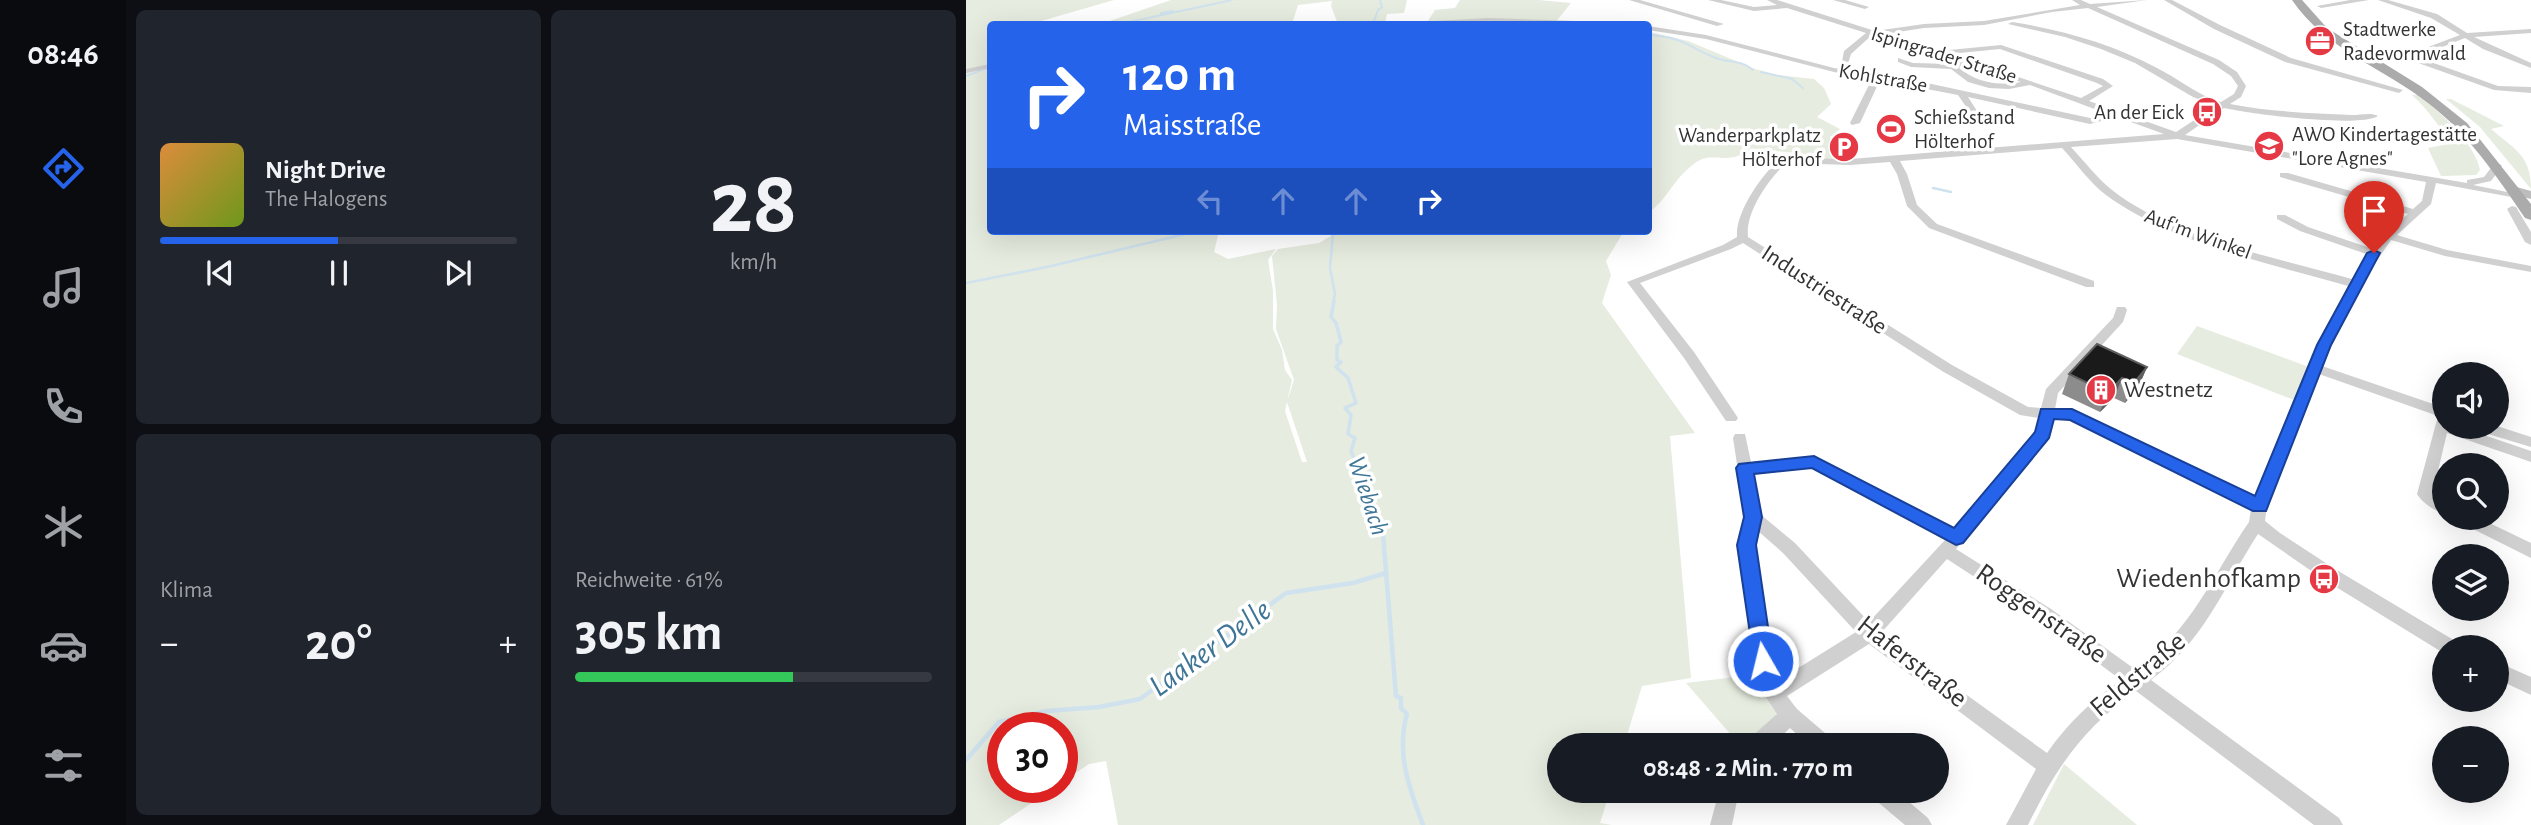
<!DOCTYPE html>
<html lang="de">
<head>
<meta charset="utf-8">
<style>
  :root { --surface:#171b24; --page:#20242c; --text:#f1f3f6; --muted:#9ea1a6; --line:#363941; --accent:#2563eb }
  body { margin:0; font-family:"Alegreya Sans",sans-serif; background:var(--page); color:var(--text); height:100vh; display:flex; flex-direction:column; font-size:26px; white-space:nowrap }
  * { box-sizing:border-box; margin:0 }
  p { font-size:23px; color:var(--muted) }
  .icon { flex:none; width:38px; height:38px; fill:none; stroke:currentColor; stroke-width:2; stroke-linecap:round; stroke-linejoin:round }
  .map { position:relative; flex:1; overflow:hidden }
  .side { display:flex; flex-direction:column; gap:10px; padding:10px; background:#0d0f14; width:840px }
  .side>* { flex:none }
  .banner { position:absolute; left:21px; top:21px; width:665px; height:214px; border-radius:7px; box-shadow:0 7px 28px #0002; background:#2563eb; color:#fff; overflow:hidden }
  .controls { position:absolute; left:1466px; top:362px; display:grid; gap:14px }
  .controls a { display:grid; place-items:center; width:77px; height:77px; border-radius:50%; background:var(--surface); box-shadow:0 7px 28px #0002; font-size:35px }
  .speed { position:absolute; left:21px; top:712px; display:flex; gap:14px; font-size:35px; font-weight:700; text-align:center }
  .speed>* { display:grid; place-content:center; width:91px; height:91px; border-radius:50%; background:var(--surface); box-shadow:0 7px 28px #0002; line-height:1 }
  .speed .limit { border:10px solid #d22; background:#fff; color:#111 }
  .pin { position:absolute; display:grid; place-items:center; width:60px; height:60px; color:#fff; margin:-72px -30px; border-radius:50% 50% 50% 0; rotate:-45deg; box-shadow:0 0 7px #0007 }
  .pin .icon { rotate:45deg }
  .me { position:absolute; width:77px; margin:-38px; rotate:352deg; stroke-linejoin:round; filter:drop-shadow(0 0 5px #0008) }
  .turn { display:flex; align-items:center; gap:24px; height:147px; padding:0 21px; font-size:32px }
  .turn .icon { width:91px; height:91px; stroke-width:2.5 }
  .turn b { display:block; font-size:49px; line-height:60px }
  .lanes { display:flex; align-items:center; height:66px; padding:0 21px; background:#0003; justify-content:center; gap:35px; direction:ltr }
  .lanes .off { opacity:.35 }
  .big { font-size:52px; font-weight:600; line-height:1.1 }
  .side .tile { flex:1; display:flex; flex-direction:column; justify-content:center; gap:10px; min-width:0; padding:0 24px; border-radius:10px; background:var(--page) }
  .side .dial { align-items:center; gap:0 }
  .dial b { font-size:91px; line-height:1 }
  .song { display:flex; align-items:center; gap:21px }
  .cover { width:84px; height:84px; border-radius:10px; background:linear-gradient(135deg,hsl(30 70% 55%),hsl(80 70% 35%)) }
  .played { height:7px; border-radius:4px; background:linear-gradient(90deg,var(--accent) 50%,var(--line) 50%) }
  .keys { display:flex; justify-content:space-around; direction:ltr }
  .heat { display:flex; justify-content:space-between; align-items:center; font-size:38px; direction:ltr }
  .charge { height:10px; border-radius:5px; background:linear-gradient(90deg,#34c759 61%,var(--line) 0) }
  .side .tiles { flex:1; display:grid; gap:10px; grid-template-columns:repeat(2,1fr) }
  .trip { position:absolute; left:581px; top:733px; width:402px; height:70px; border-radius:35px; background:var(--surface); box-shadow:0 7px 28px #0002; font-weight:600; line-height:70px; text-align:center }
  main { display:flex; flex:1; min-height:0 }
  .tab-bar { display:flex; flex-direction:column; width:126px; justify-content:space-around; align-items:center; background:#090b0e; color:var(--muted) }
  .tab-bar .icon { width:49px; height:49px }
  .tab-bar .on { color:var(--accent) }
  .tab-bar b { font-size:32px; color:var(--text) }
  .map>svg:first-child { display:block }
</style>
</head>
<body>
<main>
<nav class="tab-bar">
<b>08:46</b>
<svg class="icon on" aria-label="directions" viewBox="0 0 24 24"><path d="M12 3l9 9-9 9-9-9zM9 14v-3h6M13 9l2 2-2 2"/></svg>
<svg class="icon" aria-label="music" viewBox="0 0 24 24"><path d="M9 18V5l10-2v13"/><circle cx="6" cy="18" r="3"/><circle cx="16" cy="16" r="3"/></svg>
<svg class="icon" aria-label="phone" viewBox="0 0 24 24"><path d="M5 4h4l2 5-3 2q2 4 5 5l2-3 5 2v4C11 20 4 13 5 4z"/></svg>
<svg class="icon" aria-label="climate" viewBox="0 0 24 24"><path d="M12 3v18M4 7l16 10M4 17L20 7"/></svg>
<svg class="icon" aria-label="car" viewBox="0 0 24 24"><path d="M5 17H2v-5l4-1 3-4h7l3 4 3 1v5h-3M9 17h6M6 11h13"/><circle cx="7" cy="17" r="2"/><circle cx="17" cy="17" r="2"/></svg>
<svg class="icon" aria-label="filters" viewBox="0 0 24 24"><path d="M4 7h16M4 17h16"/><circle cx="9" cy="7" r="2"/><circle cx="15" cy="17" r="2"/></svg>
</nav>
<section class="side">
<div class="tiles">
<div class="tile">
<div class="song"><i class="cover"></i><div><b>Night Drive</b><p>The Halogens</p></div></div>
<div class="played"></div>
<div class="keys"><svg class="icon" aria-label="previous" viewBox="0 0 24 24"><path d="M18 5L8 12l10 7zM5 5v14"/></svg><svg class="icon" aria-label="pause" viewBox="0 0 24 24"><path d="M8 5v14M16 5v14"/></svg><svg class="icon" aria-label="next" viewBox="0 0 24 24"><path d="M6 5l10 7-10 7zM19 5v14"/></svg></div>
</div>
<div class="tile dial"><b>28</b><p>km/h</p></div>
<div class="tile"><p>Klima</p>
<div class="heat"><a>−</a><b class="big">20°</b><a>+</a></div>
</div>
<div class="tile"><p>Reichweite · 61%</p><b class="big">305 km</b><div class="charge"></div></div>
</div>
</section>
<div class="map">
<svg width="1565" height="825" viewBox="0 0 1565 825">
  <rect width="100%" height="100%" fill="#fff"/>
  <g fill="#e6ecdf">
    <polygon points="0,0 148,0 65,24 24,24 24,231 253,231 248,252 262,259 310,249 302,260 307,291 307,329 316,350 319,370 326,380 319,411 336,462 341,462 321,402 328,380 310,329 311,305 306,256 312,249 353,243 373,231 381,235 377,231 658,231 640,261 645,275 636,303 729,433 704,436 725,678 676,686 658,745 593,746 593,791 644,791 634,823 646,825 152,825 140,761 123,764 96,782 96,728 37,728 37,788 88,788 33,825 0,825"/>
    <polygon points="205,0 441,0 438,13 421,14 419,24 372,24 365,6 366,1 332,5 326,24 125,24 138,23"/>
    <polygon points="494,0 572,0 605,3 589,23 627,24 460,24 469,10 489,8"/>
    <path d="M683,32L722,41L789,69L812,75L848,79L858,88L865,104L851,117L874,129L864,137L874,159H846L843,155C826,153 801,149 784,151C778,152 774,156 768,157C747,161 742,151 723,168C707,181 699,202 683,212Z"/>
    <path d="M1446,95H1453C1473,111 1510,145 1514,170L1510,175L1475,176L1462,148L1487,143C1472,127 1464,111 1446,95Z"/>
    <path d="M1480,99H1485L1538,126L1525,129C1548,149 1565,155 1565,189L1514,127Z"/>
    <polygon points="1231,326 1343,367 1328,400 1211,354"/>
    <polygon points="794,674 810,706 811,720 781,745 774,745 720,683"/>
    <polygon points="1098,764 1171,825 1067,825"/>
  </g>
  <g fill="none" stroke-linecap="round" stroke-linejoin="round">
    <g stroke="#cfe2ee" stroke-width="2">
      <polyline points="195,13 207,11"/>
      <polyline points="128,24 135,24"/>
      <polyline points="154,24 266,0"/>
      <polyline points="407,24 412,10 416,7 414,0"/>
      <path d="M682,35C718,37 720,46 750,58C763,63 776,60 787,70"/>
      <polyline points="795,72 826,79 837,88"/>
      <polyline points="0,76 24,67"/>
    </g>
    <g stroke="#cfe2ee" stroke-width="2.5">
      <polyline points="967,188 985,192"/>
      <polyline points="367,232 364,268 369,294 367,303"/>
      <polyline points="0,283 81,267 232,231"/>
    </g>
    <path stroke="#cfe2ee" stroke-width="3.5" d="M368,301L365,317L370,323L375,342L371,346V360L375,362L370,367L382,378L390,403L379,408L385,415L382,434L389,438L385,451C389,460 393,477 397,483C400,488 404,489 406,496C410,507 408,519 414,529"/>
    <g stroke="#cfe2ee" stroke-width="4.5">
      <path d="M412,527L417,534L430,696L435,698V708L441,714C430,753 443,788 457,825"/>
      <polyline points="0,760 33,722 81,711 133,707 174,699 320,593 387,583 420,573"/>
    </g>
    <g fill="#d0d0d0" fill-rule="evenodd">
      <polygon points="663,0 674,0 758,24 751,26"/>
      <path d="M742,0H755L788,7L811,5L801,0H811L909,31L958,24L1018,21L1114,5L1106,0H1115L1124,4L1181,0L1131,7L1253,60L1271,72L1280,86L1275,97L1264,104C1304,112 1345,113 1386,115C1395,115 1405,112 1412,116C1392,128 1285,114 1258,108L1219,135L1501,183V180L1518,177L1528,164H1534L1536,166L1525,181L1507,185L1556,195V199L1470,183L1465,204L1431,235L1481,250L1565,266V272L1479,256L1425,240L1395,284L1356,366L1479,408V427H1494L1565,451V462L1481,433L1467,492L1479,500V514C1469,511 1456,503 1451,494L1472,416L1353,374L1301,506L1299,521L1314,533L1369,569L1491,642L1494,648H1479V654L1357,579L1292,534C1257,588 1239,640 1185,680L1373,818L1377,825H1348L1170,691C1117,728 1090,768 1062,825H1040L1070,769L903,644L821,696L831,709L866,739L869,746H844L824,728L805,746H780L783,739L811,714L792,685L773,545L779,517L767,438L769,434H779L785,462L848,457L853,458L988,529L1070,432L1073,418L1054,415L976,371L777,243L765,249L674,283L728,352L772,418L770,421H760L718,358L661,282L757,245L771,237C769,212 797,173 815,158L884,159L1198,134L1151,117L1124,124L1002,97L1011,111L1009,117L965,122L962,121V117L1003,111L992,95L914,80L894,123L886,125L884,123L906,79L868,72L740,39L682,30V26L740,35L868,68L947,80L1124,118L1142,114L1064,85L1043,89L1023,88L1002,82L985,69L945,67L932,62V58L947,63L987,64L990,61L906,35L885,54L881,67H875L878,51L900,33L821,8L788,11ZM1122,8L1247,64L1265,76L1272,86L1268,94L1255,102L1248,100C1228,92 1211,78 1191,68C1146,44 1097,30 1046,22L1042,24L1099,37L1135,49L1169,63L1227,97L1250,106L1210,132L1123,101L1147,86L1137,79L1035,45L973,51L919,34L958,28L1018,25L1086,12ZM1034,49L1131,83L1137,86L1115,98L983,54ZM998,64L1055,82C1033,86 1011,83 993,68ZM1211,139L1460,182L1456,201L1447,209L1322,173H1314V177L1442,214L1413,240L1407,249L1342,227L1319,215H1311V219L1334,231L1403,255L1386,279C1311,258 1207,238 1146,190C1131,178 1118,161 1105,147ZM1096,148C1110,163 1124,183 1140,195C1207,244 1303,263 1382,286L1352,345L1289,497L1111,412L1089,409L1092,393L1157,322L1161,310L1159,307H1151L1147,318L1080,389L1075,408L1062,407L986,365L782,237C779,212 803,179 820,163L884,165L924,162L931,174L941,206L963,228L1120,287H1128V281L971,224L951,205L941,174L934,161ZM1087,419L1104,420L1285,509L1283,522C1246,576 1226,630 1170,670L1085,609L990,549L1082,437ZM846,468L979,540L903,622L829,543L794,514L787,473ZM792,531L817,553L890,632L810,682L789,545ZM981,559L1073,619L1155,680C1125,701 1102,723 1081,753L915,633Z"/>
      <polygon points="867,0 879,0 903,7 899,9"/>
      <polygon points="1198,0 1206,0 1254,25 1325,58 1437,90 1433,93 1319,62 1248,29"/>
      <polygon points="1384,0 1403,0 1355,8 1351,6"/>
      <polygon points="1412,0 1422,0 1471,14 1501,33 1565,29 1565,33 1508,37 1565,63 1565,68 1517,49 1499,38 1451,57 1532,86 1565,87 1565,93 1528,90 1441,59 1441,55 1494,35 1465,18"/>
      <polygon points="522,18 638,22 642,24 522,22 446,24 450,22"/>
      <polygon points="24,64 24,68 0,73 0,69"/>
      <polygon points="1546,206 1550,207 1565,232 1565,245 1559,242 1541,209"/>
      <polygon points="1531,426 1565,437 1565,447 1512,431 1510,427"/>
      <polygon points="1491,518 1513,518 1565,543 1565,558 1493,522"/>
      <polygon points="1531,662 1565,677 1565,695 1531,679"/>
      <polygon points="753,791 773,791 766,825 744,825"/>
      <polygon points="904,791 930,791 962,818 966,825 939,825 907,798"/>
    </g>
    <polygon fill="#bdbdbd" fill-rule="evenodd" points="1547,186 1565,191 1565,199 1542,193 1542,187"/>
    <path fill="#ababab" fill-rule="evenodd" d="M1326,0H1336L1361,28L1456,87L1501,123L1565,204V220L1559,218C1531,177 1503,134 1462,103C1416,67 1360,50 1326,0Z"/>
  </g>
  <polygon fill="#8c8c8c" points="1181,367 1173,386 1159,403 1148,398 1134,412 1096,394 1103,374"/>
  <g fill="#5f5f5f">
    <polygon points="1181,367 1173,386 1159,403 1168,383"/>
    <polygon points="1156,378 1148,398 1134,412 1142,393"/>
  </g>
  <polygon fill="#1a1a1a" stroke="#5f5f5f" stroke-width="2" points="1131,344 1181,367 1168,383 1156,378 1142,393 1103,374"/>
  <polygon fill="#2563eb" stroke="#184099" stroke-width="2" points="1408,250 1414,253 1365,345 1300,511 1287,511 1104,420 1088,419 1083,438 997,543 990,545 846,468 788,474 796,517 790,545 807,661 804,668 797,670 789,668 771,545 778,517 770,468 773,464 848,456 988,528 1069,432 1075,409 1106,409 1289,496 1351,345 1401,253"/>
  <defs>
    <g id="office-disc" transform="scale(1.575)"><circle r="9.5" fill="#e63946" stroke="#fff"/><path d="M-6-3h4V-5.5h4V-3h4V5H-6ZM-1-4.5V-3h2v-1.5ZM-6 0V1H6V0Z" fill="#fff"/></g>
    <g id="bus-disc" transform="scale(1.575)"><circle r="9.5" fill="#e63946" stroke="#fff"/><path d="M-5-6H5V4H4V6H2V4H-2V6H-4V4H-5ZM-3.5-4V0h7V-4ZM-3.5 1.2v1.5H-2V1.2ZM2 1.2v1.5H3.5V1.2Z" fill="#fff"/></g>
    <g id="stadium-disc" transform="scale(1.575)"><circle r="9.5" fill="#e63946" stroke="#fff"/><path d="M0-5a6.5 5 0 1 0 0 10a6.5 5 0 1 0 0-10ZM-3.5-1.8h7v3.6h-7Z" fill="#fff"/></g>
    <g id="school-disc" transform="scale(1.575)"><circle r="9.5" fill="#e63946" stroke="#fff"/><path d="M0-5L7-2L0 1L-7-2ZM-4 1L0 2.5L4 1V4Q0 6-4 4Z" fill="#fff"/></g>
    <g id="parking-disc" transform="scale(1.575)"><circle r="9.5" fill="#e63946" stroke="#fff"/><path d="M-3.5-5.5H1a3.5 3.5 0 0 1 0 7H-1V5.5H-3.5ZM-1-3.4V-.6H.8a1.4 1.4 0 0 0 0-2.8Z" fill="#fff"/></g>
    <g id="building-disc" transform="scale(1.575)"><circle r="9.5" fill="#e63946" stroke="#fff"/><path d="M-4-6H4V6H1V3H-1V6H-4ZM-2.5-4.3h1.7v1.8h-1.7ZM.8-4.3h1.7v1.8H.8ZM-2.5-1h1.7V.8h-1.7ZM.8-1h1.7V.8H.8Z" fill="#fff"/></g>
  </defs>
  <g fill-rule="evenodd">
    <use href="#office-disc" x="1354" y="41"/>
    <use href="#bus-disc" x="1241" y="112"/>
    <use href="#stadium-disc" x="925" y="129"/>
    <use href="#school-disc" x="1303" y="146"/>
    <use href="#parking-disc" x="878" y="147"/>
    <use href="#building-disc" x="1135" y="390"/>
    <use href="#bus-disc" x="1358" y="579"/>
  </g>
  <g text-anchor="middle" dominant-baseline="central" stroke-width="7" stroke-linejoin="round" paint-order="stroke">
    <g font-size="21" fill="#333" stroke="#fff" text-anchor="start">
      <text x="1377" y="29">Stadtwerke<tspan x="1377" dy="24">Radevormwald</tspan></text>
      <text x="1218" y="112" text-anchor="end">An der Eick</text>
      <text x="948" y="117">Schießstand<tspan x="948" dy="24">Hölterhof</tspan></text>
      <text x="1326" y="134">AWO Kindertagestätte<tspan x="1326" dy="24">"Lore Agnes"</tspan></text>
      <text x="855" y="135" text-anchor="end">Wanderparkplatz<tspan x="855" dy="24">Hölterhof</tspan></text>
    </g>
    <g font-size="21" fill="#333" stroke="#fff">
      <text transform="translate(978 55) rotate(17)">Ispingrader Straße</text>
      <text transform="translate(917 78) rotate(10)">Kohlstraße</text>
      <text transform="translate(1232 234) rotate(20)">Auf'm Winkel</text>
    </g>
    <g font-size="24" fill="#333" stroke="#fff">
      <text transform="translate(858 290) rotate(33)">Industriestraße</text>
    </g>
    <g font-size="24" fill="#333" stroke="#fff" text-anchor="start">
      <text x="1158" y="390">Westnetz</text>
    </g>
    <g font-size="26" font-style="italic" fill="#3f7597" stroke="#fff">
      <text transform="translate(402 496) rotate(72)">Wiebach</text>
    </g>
    <g font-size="28" fill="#333" stroke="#fff" text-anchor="end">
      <text x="1335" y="579">Wiedenhofkamp</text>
    </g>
    <g font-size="28" fill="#333" stroke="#fff">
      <text transform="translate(1075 614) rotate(35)">Roggenstraße</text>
      <text transform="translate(946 662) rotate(38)">Haferstraße</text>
      <text transform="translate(1172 675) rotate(-40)">Feldstraße</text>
    </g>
    <g font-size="32" font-style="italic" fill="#3f7597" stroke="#fff">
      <text transform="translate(244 648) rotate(-36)">Laaker Delle</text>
    </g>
  </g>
</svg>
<div class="controls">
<a><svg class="icon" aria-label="sound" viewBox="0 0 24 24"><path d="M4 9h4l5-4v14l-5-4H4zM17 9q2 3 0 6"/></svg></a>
<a><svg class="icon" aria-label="search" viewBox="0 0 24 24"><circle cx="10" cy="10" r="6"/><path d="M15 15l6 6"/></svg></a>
<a><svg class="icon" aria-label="layers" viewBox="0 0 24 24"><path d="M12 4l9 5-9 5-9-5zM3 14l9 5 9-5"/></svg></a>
<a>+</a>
<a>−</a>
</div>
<div class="speed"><div class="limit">30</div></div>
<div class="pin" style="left:1408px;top:253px;background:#d93025"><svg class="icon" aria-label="arrive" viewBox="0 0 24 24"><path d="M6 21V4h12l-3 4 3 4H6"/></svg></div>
<svg class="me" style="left:797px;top:661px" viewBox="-20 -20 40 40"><circle r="17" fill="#2563eb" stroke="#fff" stroke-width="3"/><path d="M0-11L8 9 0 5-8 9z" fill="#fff"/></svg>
<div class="trip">08:48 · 2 Min. · 770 m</div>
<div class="banner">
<div class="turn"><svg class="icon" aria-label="right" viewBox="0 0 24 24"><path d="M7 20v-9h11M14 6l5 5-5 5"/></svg><div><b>120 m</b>Maisstraße</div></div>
<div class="lanes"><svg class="icon off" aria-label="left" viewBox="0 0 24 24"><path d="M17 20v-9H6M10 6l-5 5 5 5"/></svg><svg class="icon off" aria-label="ahead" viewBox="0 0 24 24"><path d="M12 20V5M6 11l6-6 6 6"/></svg><svg class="icon off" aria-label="ahead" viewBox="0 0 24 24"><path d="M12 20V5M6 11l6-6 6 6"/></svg><svg class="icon" aria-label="right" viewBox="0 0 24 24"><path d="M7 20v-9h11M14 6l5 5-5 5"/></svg></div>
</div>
</div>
</main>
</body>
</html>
